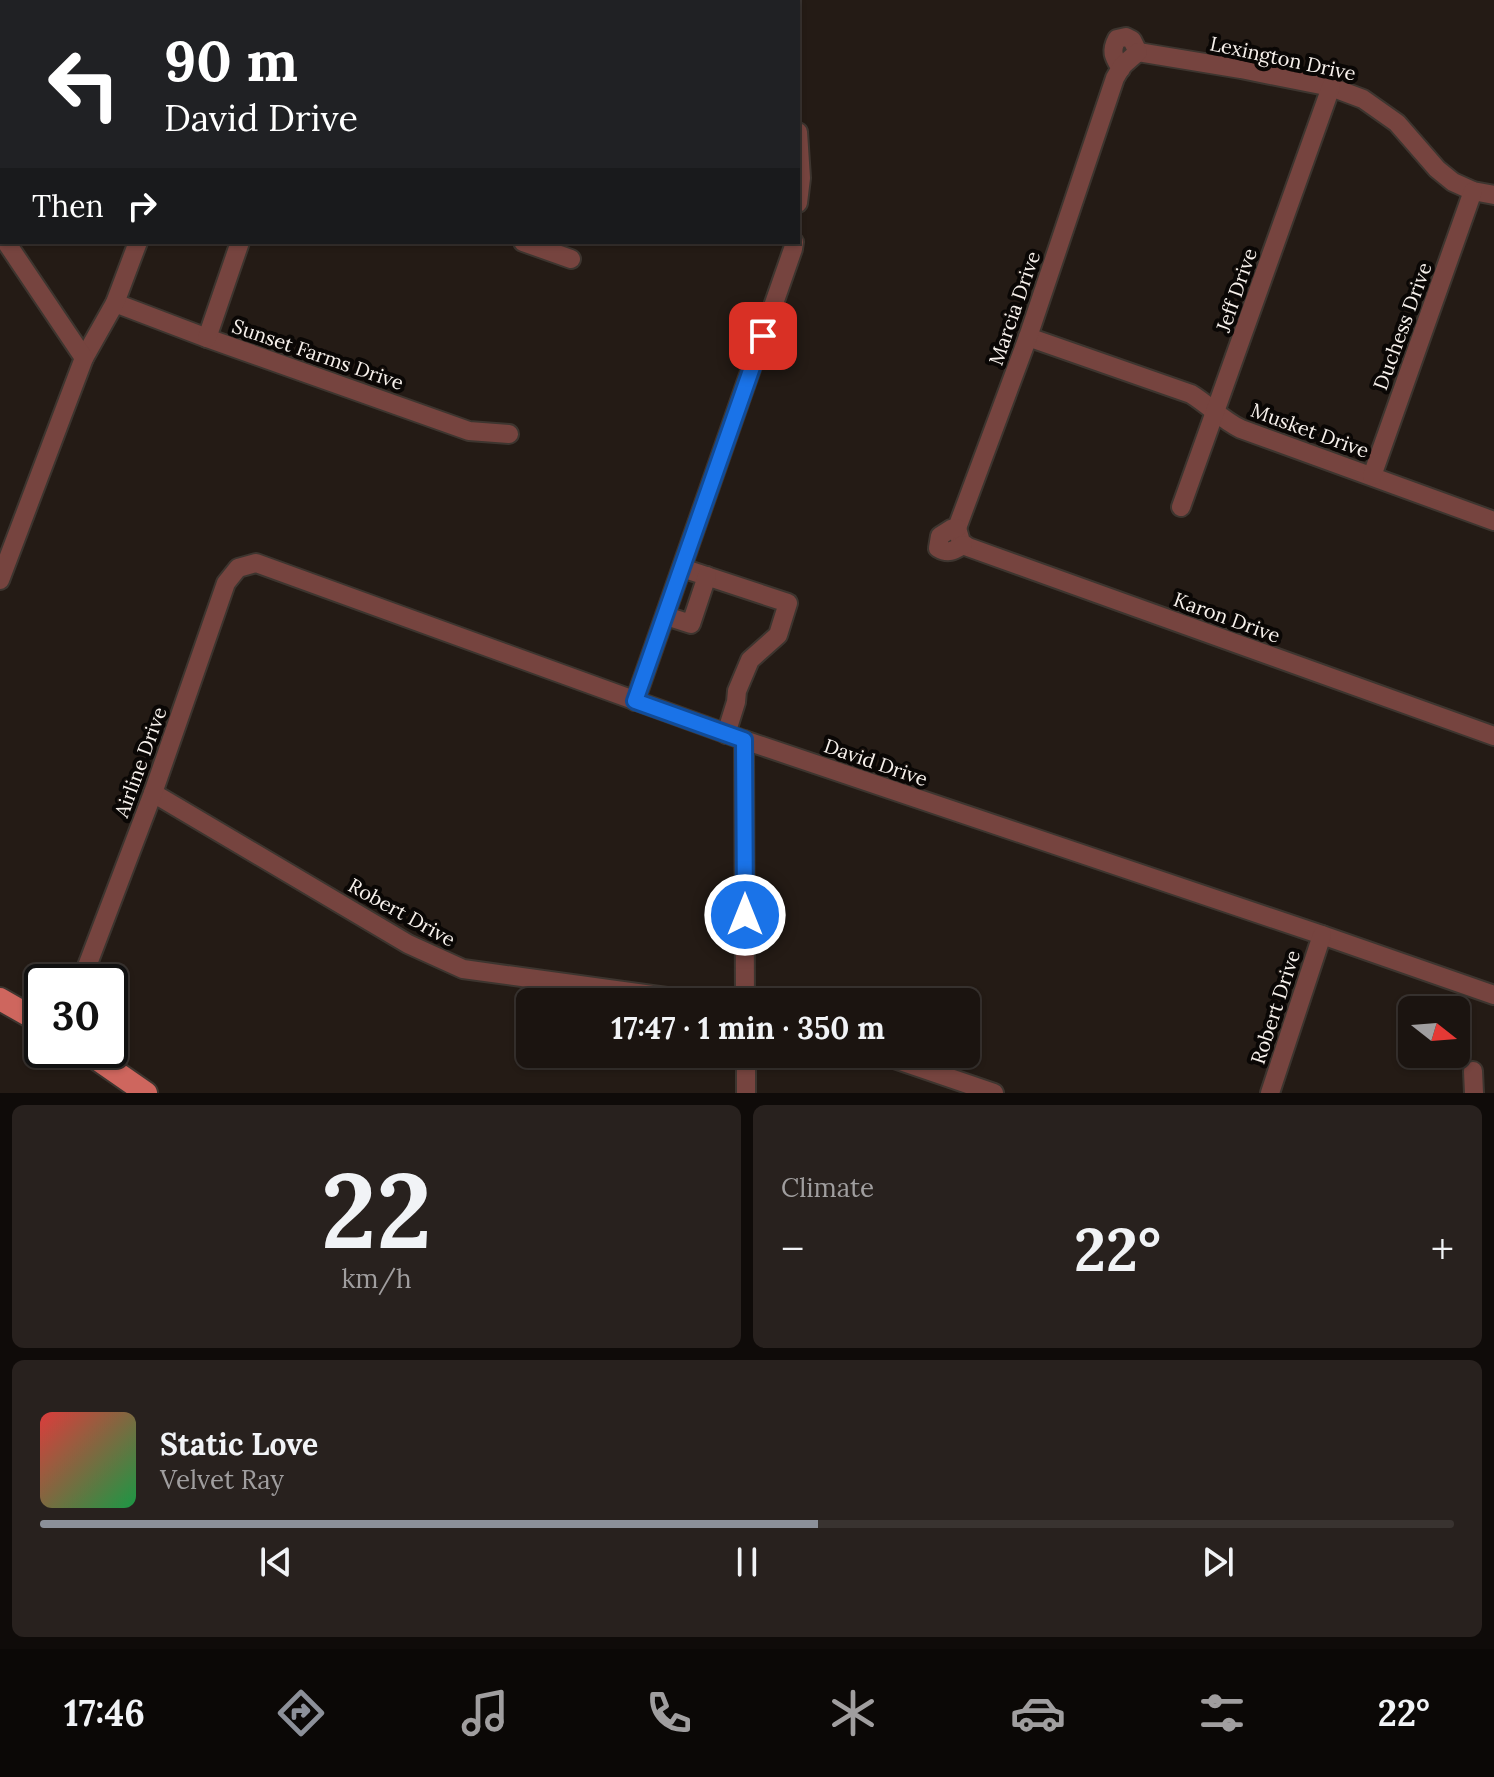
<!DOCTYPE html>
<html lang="en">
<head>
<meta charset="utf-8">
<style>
  :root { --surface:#1b1410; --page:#28211e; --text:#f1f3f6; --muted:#a09e9f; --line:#393330; --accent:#8c9099 }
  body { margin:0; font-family:Lora,serif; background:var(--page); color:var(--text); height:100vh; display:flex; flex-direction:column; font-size:30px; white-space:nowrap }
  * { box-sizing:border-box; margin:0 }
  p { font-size:26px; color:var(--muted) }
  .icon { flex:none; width:44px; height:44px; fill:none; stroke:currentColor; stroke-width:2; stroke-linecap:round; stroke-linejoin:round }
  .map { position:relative; height:1093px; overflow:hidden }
  .sheet { display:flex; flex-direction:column; gap:12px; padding:12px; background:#0f0b09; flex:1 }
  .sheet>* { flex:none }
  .hud { position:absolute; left:0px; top:0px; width:800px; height:244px; box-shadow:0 2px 6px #0004,0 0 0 2px var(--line); background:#202124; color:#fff; overflow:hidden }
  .needle { width:52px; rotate:107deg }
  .controls { position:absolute; left:1398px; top:996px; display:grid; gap:16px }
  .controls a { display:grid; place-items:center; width:72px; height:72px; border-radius:12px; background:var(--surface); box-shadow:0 2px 6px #0004,0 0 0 2px var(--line); font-size:40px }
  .speed { position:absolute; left:24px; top:964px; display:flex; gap:16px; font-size:40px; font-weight:700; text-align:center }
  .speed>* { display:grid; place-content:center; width:104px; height:104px; border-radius:50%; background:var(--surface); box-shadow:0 2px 6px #0004,0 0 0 2px var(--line); line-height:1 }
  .speed .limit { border:4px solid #111; border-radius:12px; background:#fff; color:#111 }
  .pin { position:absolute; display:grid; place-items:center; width:68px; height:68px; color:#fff; margin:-34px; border-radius:16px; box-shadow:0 4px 12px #0006 }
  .me { position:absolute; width:88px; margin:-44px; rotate:0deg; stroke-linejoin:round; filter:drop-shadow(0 0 6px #0008) }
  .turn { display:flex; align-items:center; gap:28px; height:168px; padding:0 32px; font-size:36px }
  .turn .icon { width:104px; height:104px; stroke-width:2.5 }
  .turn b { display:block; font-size:56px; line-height:68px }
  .then { display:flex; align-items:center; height:76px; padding:0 32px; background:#0003; gap:16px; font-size:30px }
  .big { font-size:60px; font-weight:800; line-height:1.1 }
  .sheet .card { flex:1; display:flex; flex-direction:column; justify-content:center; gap:12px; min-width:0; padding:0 28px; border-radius:12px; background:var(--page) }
  .sheet .dial { align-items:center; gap:0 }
  .dial b { font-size:104px; line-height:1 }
  .song { display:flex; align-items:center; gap:24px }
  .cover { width:96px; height:96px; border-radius:12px; background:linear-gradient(135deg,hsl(0 70% 55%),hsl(140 70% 35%)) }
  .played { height:8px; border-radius:4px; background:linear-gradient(90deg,var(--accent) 55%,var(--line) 55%) }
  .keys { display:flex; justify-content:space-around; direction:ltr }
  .heat { display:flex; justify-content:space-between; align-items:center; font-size:44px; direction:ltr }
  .sheet .tiles { flex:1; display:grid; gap:12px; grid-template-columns:1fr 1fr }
  .card:last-child { grid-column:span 2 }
  .trip { position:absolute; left:516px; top:988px; width:464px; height:80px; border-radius:12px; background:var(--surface); box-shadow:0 2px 6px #0004,0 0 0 2px var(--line); font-weight:800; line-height:80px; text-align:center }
  .tab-bar { display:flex; height:128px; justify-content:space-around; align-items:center; background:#0b0806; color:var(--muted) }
  .tab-bar .icon { width:56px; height:56px }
  .tab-bar .selected { color:var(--accent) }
  .tab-bar b { font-size:36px; color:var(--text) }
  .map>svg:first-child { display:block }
</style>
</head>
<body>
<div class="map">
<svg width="1494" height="1093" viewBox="0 0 1494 1093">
  <rect width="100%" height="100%" fill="#241b15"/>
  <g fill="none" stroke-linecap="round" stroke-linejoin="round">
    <g stroke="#3d352f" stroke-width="22">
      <g id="minor">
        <polyline points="521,0 527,2"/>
        <polyline points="287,2 292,0"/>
        <polyline points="1138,52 1241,69 1331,87 1363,99 1397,123 1437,169 1453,182 1473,191 1494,195"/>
        <path d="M1121,69C1114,57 1110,52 1117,39L1126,37L1132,40L1138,52"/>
        <polyline points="798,132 801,178 798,203"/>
        <polyline points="523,242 571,259"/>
        <polyline points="115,303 207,338 469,431 509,434"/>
        <path d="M1028,337L1191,394C1209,405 1222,420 1241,429L1494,521"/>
        <polyline points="207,338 240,242"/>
        <polyline points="84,358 115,303 138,242"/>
        <polyline points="1372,476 1473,191"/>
        <polyline points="1181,507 1331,87"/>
        <polyline points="957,528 961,542 968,547 1494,736"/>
        <polyline points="957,528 1028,337 1115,78 1122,66 1138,52"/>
        <path d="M957,528L951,529L940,536L938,548C948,554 953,551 963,545"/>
        <polyline points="682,568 788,603 778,635 750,660 737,691 736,702 726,734"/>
        <polyline points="0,580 84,358 6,242"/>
        <polyline points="666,616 691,624 707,576"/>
        <polyline points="635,701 793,249 794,242"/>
        <polyline points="744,740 745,1002"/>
        <polyline points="153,793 408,944 463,969 703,1002"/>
        <polyline points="81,982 153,793 226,583 238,568 256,563 744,740 1322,935 1494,995"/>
        <polyline points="746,1054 746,1093"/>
        <polyline points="880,1054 994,1093"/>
        <polyline points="1473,1071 1474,1093"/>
        <polyline points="1270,1093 1322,935"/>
      </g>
    </g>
    <g stroke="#3d352f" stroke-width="26">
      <g id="major">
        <polyline points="0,999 42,1023"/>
        <polyline points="84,1050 146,1093"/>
      </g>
    </g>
    <use href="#minor" stroke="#76443f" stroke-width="18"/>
    <use href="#major" stroke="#ce665e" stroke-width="22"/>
  </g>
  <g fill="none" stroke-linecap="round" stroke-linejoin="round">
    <g stroke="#114b97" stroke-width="20">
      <polyline id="route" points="745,915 744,740 635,701 763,336"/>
    </g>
    <use href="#route" stroke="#1a73e8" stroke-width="14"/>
  </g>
  <g text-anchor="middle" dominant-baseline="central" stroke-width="8" stroke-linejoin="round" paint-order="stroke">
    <g font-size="20" fill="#f7f1ec" stroke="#0a0705">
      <text transform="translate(1283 58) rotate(12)">Lexington Drive</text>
      <text transform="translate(1236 290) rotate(-71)">Jeff Drive</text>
      <text transform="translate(1014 308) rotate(-71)">Marcia Drive</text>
      <text transform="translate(1402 326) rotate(-70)">Duchess Drive</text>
      <text transform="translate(318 354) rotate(19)">Sunset Farms Drive</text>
      <text transform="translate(1310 430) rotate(20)">Musket Drive</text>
      <text transform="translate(1227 617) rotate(20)">Karon Drive</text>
      <text transform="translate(140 762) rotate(-70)">Airline Drive</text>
      <text transform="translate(876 762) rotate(19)">David Drive</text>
      <text transform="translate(402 912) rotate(29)">Robert Drive</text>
      <text transform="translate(1275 1007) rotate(-72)">Robert Drive</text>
    </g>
  </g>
</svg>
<div class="controls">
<a><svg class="needle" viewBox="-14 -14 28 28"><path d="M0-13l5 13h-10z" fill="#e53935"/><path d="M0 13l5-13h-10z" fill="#a09e9f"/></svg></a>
</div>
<div class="speed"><div class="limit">30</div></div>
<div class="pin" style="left:763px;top:336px;background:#d93025"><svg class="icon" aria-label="arrive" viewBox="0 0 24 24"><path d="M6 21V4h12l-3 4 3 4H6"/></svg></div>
<svg class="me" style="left:745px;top:915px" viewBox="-20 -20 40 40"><circle r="17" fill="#1a73e8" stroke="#fff" stroke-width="3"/><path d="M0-11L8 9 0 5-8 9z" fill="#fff"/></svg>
<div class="trip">17:47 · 1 min · 350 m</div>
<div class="hud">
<div class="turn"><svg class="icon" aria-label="left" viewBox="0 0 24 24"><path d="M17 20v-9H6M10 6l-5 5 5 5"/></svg><div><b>90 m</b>David Drive</div></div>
<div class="then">Then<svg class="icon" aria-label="right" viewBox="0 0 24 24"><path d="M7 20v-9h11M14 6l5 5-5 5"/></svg></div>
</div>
</div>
<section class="sheet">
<div class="tiles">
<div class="card dial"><b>22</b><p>km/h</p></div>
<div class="card"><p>Climate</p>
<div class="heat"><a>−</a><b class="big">22°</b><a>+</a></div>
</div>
<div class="card">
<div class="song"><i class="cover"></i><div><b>Static Love</b><p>Velvet Ray</p></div></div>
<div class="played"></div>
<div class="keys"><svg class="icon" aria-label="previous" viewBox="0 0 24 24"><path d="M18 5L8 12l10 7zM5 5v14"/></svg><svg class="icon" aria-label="pause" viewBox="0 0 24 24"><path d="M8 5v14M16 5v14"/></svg><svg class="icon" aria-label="next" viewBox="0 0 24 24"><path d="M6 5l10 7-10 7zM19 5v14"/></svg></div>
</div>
</div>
</section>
<nav class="tab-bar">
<b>17:46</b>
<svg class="icon selected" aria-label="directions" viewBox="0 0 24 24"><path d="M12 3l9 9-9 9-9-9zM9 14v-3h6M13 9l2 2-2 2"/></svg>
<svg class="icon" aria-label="music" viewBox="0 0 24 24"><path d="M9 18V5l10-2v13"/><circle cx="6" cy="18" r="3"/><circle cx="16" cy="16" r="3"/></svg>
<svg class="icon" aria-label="phone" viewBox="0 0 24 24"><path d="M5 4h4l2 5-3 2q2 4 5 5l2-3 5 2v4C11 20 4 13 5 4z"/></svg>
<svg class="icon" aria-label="climate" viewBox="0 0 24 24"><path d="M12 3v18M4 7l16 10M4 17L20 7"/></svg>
<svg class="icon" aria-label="car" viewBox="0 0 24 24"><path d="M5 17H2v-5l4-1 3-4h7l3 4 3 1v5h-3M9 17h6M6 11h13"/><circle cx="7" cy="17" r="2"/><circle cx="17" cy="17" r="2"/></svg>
<svg class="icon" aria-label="filters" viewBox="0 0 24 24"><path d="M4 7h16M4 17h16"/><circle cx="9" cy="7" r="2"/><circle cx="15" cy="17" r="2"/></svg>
<b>22°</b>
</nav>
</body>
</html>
